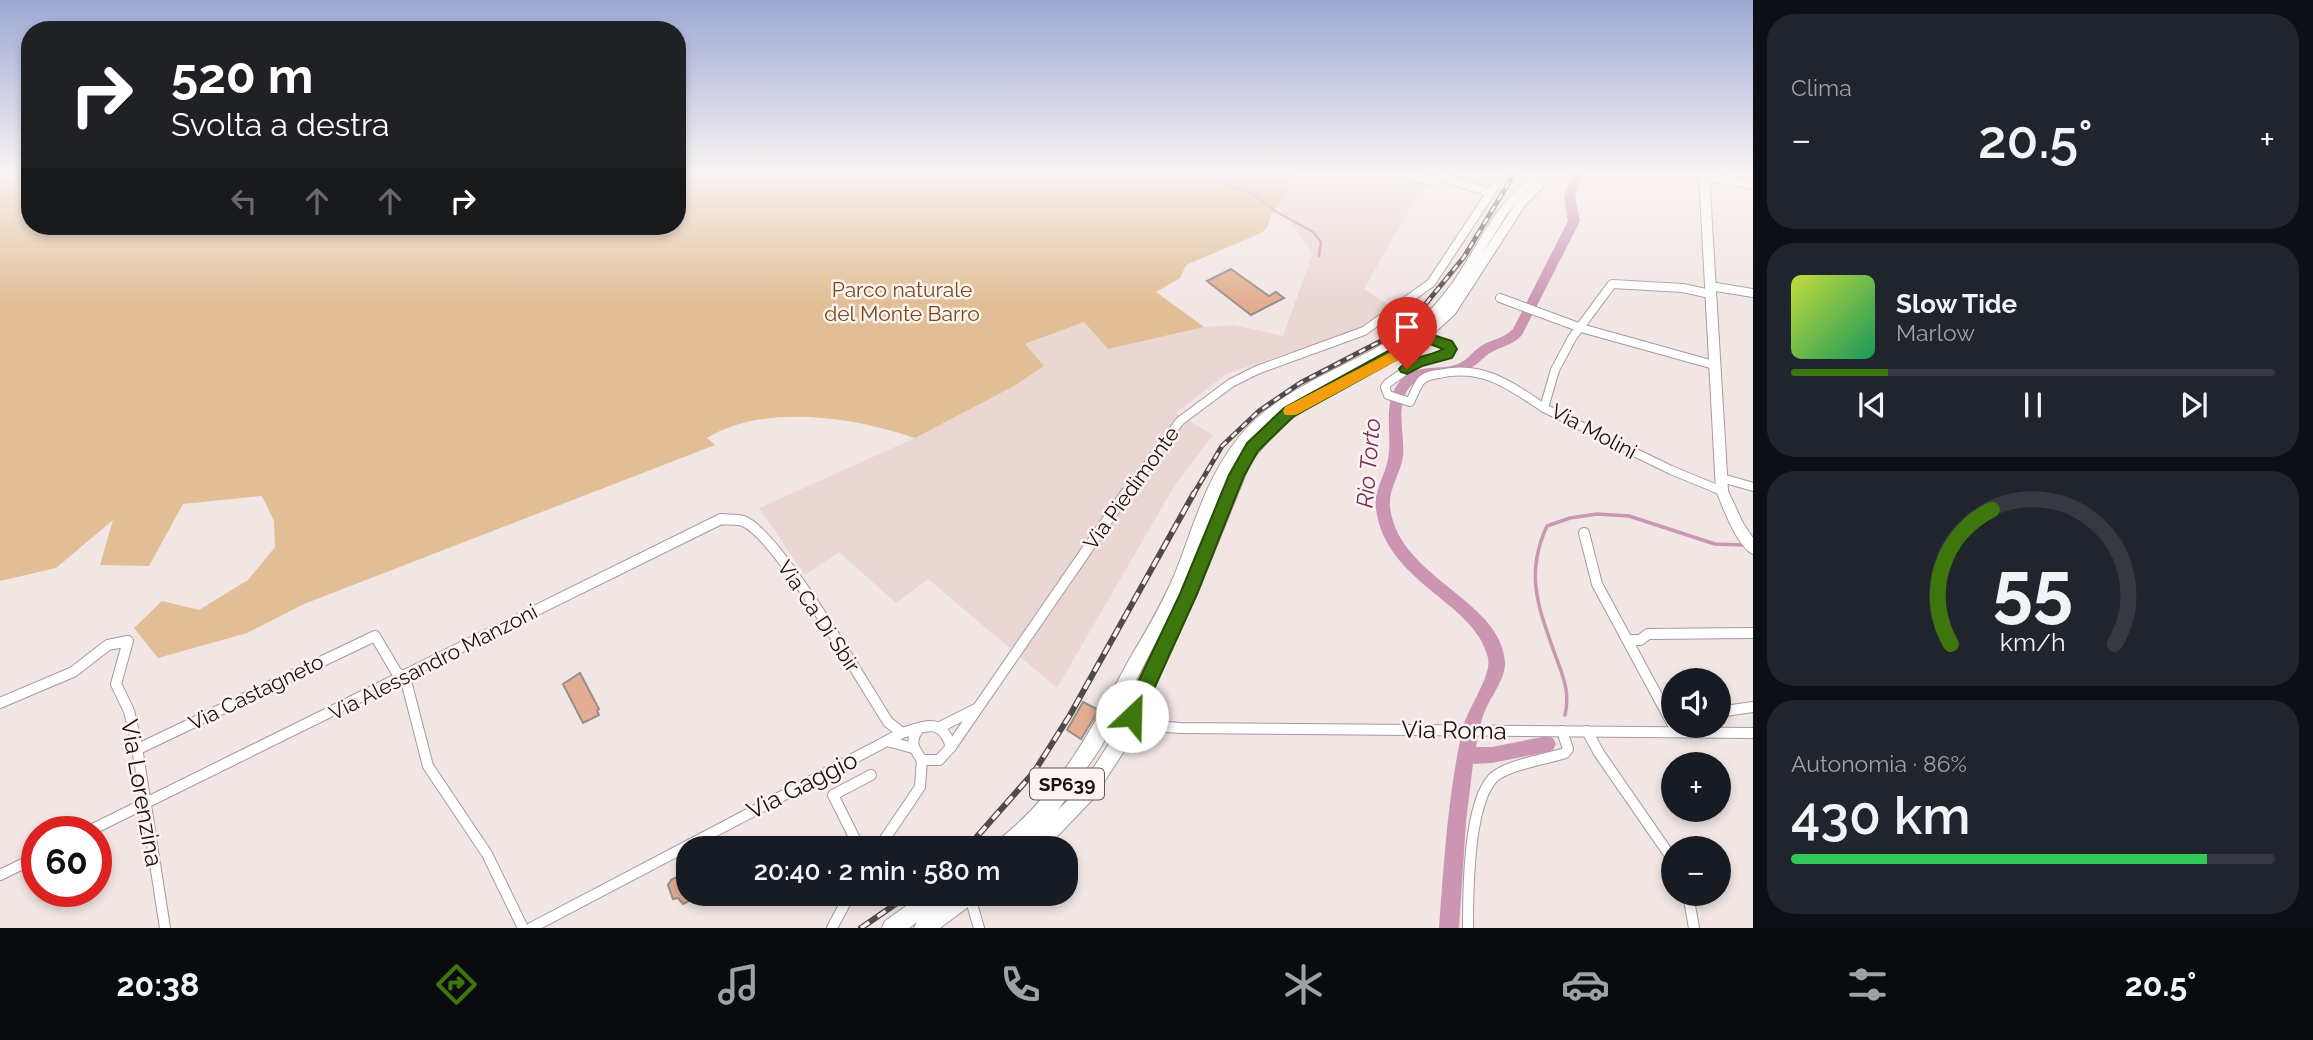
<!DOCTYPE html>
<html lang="it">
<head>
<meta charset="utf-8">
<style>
  :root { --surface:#171b24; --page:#20242c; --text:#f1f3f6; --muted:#9ea1a6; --line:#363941; --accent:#3c760d }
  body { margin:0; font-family:Raleway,sans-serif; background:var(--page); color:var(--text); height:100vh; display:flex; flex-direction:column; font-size:26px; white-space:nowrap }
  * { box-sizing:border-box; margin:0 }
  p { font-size:23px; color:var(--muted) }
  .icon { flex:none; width:38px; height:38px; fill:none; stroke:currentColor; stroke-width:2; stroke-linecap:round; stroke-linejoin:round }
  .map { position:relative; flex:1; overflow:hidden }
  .sheet { display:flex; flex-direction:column; gap:14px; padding:14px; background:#0d0f14; width:560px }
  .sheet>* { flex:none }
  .top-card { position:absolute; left:21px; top:21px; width:665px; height:214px; border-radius:28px; box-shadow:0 4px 10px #0003; background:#202124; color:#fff; overflow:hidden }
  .controls { position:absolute; left:1661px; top:668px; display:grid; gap:14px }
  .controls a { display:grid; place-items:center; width:70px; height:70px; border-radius:50%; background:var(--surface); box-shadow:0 4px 10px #0003; font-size:35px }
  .speed { position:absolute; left:21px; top:816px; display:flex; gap:14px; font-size:35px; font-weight:700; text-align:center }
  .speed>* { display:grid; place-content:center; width:91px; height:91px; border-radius:50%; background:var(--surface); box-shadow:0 4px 10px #0003; line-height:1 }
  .speed .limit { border:10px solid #d22; background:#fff; color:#111 }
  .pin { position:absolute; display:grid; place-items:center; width:60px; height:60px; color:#fff; margin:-72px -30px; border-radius:50% 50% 50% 0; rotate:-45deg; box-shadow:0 0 7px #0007 }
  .pin .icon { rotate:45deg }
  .me { position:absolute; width:77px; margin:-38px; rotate:24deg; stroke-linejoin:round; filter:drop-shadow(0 0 5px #0008) }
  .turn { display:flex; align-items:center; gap:24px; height:147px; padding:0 35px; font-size:32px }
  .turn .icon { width:91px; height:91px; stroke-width:2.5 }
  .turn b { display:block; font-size:49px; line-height:60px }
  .lanes { display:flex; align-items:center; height:66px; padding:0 35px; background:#0003; justify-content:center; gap:35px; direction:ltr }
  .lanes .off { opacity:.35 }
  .big { font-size:52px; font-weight:600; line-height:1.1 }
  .sheet .card { flex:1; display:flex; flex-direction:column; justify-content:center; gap:10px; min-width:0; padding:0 24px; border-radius:28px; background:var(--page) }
  .sheet .dial { align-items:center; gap:0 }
  .dial svg { height:182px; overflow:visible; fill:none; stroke:var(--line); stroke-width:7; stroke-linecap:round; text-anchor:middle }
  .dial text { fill:var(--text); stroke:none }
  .song { display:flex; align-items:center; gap:21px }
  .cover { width:84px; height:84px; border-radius:10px; background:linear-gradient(135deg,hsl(70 70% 55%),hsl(150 70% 35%)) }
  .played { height:7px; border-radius:4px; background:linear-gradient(90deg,var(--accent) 20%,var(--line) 20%) }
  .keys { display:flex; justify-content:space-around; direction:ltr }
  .heat { display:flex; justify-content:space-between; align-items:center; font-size:38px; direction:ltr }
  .charge { height:10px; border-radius:5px; background:linear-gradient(90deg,#34c759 86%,var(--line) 0) }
  .trip { position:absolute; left:676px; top:836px; width:402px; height:70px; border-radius:28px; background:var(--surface); box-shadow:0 4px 10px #0003; font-weight:600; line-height:70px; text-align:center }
  .menu { display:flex; height:112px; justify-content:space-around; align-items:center; background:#090b0e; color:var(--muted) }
  .menu .icon { width:49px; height:49px }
  .menu .selected { color:var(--accent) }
  .menu b { font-size:32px; color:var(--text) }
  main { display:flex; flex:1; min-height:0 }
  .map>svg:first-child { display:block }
</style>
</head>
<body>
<main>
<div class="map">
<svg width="1753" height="928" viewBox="0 0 1753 928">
  <rect width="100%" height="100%" fill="#f1e6e4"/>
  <polygon fill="#ead6d3" points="1298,174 1429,174 1364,289 1389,305 1359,329 1226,374 1176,413 1213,435 1175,485 1057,688 928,579 896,603 839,552 805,575 759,508 915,438 1014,386 1044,366 1024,345 1084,322 1108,349 1204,327 1234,325 1283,336 1313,253 1277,206"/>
  <g fill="#e1be95">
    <path d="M0,174H30V226H677V174H1298L1270,217L1267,228L1261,233L1186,265L1180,278L1156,292L1204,327L1108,349L1084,322L1025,344L1044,366L1014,386L915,438C854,417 765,403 707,438L715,445L304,604L247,633L158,658L134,628L162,601L199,610L248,580L275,547L274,521L262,496L183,504L149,566L100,565L113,520L56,568L0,581Z"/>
    <path d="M1547,174C1536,184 1524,192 1516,204C1489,243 1470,287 1435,321C1387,367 1317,379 1269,423C1223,465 1211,532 1187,587C1169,628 1148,667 1128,706L1124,705L1184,589L1233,468L1248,443L1281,411L1390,352L1434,320L1456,297L1518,199Z"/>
  </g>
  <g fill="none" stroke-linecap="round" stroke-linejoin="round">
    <polyline stroke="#cc96b3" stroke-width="2.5" points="1219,174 1222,184 1247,190 1275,211 1313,232 1321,242 1319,256"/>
    <path stroke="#cc96b3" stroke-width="3.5" d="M1565,715C1570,692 1564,679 1556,657C1539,609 1524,575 1547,526L1570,518L1597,514L1629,516L1715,544L1743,545"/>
    <path fill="#cc96b3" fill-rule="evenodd" d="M1574,174H1585L1578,186L1575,197L1580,221L1522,335C1512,346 1501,346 1490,353C1481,359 1475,368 1464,371C1446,377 1422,372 1409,388C1395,406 1405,434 1403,456C1401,473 1388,489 1390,507C1398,578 1501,599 1505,662C1506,678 1491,696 1485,711C1480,722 1479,735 1476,747H1492L1547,736L1553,738L1556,744L1553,750L1547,752L1492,763L1473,764L1466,822L1459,928H1439C1444,861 1448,793 1463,727C1468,708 1492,675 1488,658C1476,602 1386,584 1376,509C1373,489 1388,472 1389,452C1391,427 1383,402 1400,381C1414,364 1437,370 1455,365C1466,362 1472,352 1481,346C1492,339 1503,339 1513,329L1568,221L1564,197Z"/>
  </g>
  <g fill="#e2ad90" stroke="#988f8b" stroke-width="2">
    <polygon points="1231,269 1269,296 1276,292 1284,298 1251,315 1207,281"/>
    <polygon points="580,673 599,709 597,710 599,715 583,723 563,684"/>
    <polygon points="1083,702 1099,710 1081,739 1067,730"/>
    <polygon points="684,873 688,878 688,894 691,900 683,904 678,898 673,899 668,885 671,880"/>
  </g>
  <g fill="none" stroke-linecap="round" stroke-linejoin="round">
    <g stroke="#a69b9a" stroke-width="10">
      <g id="street-far1">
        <polyline points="1398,174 1433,181 1442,177 1491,193"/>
        <polyline points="1704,176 1753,185"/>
        <polyline points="1710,286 1753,293"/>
        <polyline points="1710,294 1683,288 1612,284 1572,338 1555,370 1544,408 1671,470 1722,491"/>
        <polyline points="1500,298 1581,328 1714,365"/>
        <path d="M1447,344L1450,353L1418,362L1388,383L1385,387L1388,395L1410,402C1413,396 1416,388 1420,382C1424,376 1432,375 1439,374C1482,364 1510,385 1544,408"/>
        <polyline points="1722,478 1753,487"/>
        <polyline points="1125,495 1180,421 1231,383 1257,370 1364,331 1431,283 1503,174"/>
      </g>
    </g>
    <g stroke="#a69b9a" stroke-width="12">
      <g id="street">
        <polyline points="1584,533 1597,584 1673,725"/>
        <polyline points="1628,640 1640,640 1648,634 1753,633"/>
        <polyline points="405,677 428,766 487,854 523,928"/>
        <polyline points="0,703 73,672 108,645 128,641 116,684 129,711 136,741 165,928"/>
        <polyline points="1718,712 1753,707"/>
        <polyline points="1132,716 1155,726 1180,728 1753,733"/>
        <polyline points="940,727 976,709"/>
        <polyline points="1125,731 1144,731 1155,726"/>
        <polyline points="1587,731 1599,753 1673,860"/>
        <polyline points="887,741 913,748"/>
        <polyline points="951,747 1126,493"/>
        <polyline points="138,749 375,636 397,673 405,677"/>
        <path d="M89,831L721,519C727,520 736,519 743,521C777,533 864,685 888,722L902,733"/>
        <polyline points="860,849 833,795 871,775"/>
        <polyline points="878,849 920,787 922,760"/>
        <polyline points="0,875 37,857"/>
        <polyline points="969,894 979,928"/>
        <polyline points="1688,894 1694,928"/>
        <path d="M531,928L902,733C926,726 942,717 951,747L939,760H922C914,749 909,742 918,730"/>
        <polyline points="832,928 850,894"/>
        <path d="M1468,928C1468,893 1468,804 1493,778C1506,765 1547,759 1565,753L1568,749L1562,731"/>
      </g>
    </g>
    <g stroke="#a69b9a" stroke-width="2">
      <path id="secondary" d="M1699,174H1709L1728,491L1743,523L1753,538V554C1737,547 1723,507 1716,491Z"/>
    </g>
    <g stroke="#a69b9a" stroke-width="2">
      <g id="primary">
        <path d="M1532,174H1543C1531,188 1518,200 1507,214L1482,254L1516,203L1545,174H1556L1524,207L1455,314L1432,335L1451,341L1453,344L1451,347C1444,348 1440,345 1433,344C1422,343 1412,351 1402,350L1400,347L1401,344L1305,396L1281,413L1308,396L1313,394L1320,399L1281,426L1251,461L1197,594L1126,748L1093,799L1045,849H1023L1025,843L1018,849H994L996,842C1060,792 1091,730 1129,660C1145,633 1161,606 1174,576C1192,531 1205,481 1235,442C1281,381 1361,366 1419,320C1452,293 1470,253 1493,218C1504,202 1518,188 1532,174ZM1424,328L1421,333L1424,336L1402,344ZM1237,460L1194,564L1221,492ZM1182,592L1181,594L1114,736L1081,787L1058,810L1101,747Z"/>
        <polygon points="923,894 949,894 948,898 953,894 978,894 976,901 940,928 914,928 917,922 909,928 882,928 885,921"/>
      </g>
    </g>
    <use href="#street-far1" stroke="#fff" stroke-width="8"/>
    <use href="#street" stroke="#fff" stroke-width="10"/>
    <use href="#secondary" fill="#fff" fill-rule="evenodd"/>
    <use href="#primary" fill="#fff" fill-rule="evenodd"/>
    <g stroke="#504a49" stroke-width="5">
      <polyline id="rail-far1" points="1193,495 1222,446 1259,411 1300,383 1383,340 1419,312 1464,257 1514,174"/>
    </g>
    <g stroke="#504a49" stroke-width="6">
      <g id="rail">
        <polyline points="966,849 1034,772 1070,715 1194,493"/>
        <polyline points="861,928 910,894"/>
      </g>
    </g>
    <use href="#rail-far1" stroke="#fef3f1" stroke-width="2.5" stroke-dasharray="7" stroke-linecap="butt"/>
    <use href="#rail" stroke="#fef3f1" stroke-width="3.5" stroke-dasharray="10" stroke-linecap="butt"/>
  </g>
  <linearGradient id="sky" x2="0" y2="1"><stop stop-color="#9da8d3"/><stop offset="0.57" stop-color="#f9f4f3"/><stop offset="1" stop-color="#f9f4f3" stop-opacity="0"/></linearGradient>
  <rect width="1753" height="304" fill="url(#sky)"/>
  <path fill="#3c760d" stroke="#274d08" stroke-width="2" d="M1430,334L1452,341L1457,349L1452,358L1422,366L1407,374L1401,372L1399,369C1411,355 1430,357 1443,349L1430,344L1412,351L1294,416L1258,451L1244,476L1197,594L1139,722L1132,725L1125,722L1122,716L1180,594L1229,475L1247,443L1284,408L1401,344Z"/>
  <polygon fill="#f59e0b" points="1393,351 1398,353 1400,356 1398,360 1296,415 1285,415 1283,411 1285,407"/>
  <g text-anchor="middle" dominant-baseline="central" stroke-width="5" stroke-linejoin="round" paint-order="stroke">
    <rect fill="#fef3f1" stroke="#5c5656" stroke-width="2" x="1030" y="768.5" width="74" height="31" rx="5"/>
    <g font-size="19" font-weight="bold" fill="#171313">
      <text x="1067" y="784">SP639</text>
    </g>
    <g font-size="21" fill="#734d19" stroke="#fef3f1">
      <text x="902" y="289">Parco naturale<tspan x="902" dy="24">del Monte Barro</tspan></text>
    </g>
    <g font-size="21" fill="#171313" stroke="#fef3f1">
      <text transform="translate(1594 431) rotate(28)">Via Molini</text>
      <text transform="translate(1131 488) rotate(-54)">Via Piedimonte</text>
      <text transform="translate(819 616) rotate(56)">Via Ca Di Sbir</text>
      <text transform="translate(433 662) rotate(-27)">Via Alessandro Manzoni</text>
      <text transform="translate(256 692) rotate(-26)">Via Castagneto</text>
    </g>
    <g font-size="23" font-style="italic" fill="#6f2e55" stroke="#fef3f1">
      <text transform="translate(1368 463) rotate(-85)">Rio Torto</text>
    </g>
    <g font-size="24" fill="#171313" stroke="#fef3f1">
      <text transform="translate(1454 730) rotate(1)">Via Roma</text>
      <text transform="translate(802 785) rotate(-27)">Via Gaggio</text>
      <text transform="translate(142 793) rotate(80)">Via Lorenzina</text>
    </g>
  </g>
</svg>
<div class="controls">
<a><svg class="icon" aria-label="sound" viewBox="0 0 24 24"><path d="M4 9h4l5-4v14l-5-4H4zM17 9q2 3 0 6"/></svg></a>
<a>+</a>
<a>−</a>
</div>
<div class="speed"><div class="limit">60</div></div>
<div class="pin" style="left:1407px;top:369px;background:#d93025"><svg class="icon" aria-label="arrive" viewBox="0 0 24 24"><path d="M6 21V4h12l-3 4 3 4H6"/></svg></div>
<svg class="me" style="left:1132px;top:716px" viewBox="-20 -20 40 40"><circle r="19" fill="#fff"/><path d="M0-13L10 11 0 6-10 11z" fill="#3c760d"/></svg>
<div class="trip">20:40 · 2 min · 580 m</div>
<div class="top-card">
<div class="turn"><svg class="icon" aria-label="right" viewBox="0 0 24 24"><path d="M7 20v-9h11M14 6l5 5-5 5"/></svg><div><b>520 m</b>Svolta a destra</div></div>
<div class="lanes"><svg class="icon off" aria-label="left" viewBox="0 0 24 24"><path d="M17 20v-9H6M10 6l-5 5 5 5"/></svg><svg class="icon off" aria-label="ahead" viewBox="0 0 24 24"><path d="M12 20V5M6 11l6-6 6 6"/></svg><svg class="icon off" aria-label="ahead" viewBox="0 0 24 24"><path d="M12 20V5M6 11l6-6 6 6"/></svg><svg class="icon" aria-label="right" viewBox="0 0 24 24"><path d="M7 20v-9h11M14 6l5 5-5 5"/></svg></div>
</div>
</div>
<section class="sheet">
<div class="card"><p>Clima</p>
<div class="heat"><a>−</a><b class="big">20.5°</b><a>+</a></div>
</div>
<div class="card">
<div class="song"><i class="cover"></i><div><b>Slow Tide</b><p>Marlow</p></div></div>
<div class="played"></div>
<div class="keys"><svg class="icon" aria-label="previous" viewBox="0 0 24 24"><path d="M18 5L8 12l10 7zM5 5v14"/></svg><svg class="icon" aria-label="pause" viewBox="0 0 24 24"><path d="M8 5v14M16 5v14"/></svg><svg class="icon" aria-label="next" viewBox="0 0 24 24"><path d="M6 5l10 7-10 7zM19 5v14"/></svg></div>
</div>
<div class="card dial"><svg viewBox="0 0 100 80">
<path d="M14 69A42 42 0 1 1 86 69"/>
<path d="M14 69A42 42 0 0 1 32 10" stroke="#3c760d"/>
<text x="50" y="56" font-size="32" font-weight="700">55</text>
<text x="50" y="72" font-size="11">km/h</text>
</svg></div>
<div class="card"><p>Autonomia · 86%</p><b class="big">430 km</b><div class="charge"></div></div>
</section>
</main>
<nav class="menu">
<b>20:38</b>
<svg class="icon selected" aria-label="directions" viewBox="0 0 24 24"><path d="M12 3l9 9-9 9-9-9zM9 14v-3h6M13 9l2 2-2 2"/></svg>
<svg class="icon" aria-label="music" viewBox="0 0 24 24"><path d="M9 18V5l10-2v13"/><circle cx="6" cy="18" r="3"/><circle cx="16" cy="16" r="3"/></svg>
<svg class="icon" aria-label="phone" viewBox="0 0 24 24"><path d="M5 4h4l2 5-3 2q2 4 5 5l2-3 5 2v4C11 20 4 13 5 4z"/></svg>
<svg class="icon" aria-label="climate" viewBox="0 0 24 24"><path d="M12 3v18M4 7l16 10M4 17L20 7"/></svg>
<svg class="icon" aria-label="car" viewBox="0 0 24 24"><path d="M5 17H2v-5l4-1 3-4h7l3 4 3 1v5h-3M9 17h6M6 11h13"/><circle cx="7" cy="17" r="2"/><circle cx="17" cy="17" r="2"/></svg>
<svg class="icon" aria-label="filters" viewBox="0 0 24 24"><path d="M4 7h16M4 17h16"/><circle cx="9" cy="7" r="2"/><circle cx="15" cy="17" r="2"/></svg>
<b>20.5°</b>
</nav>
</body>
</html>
